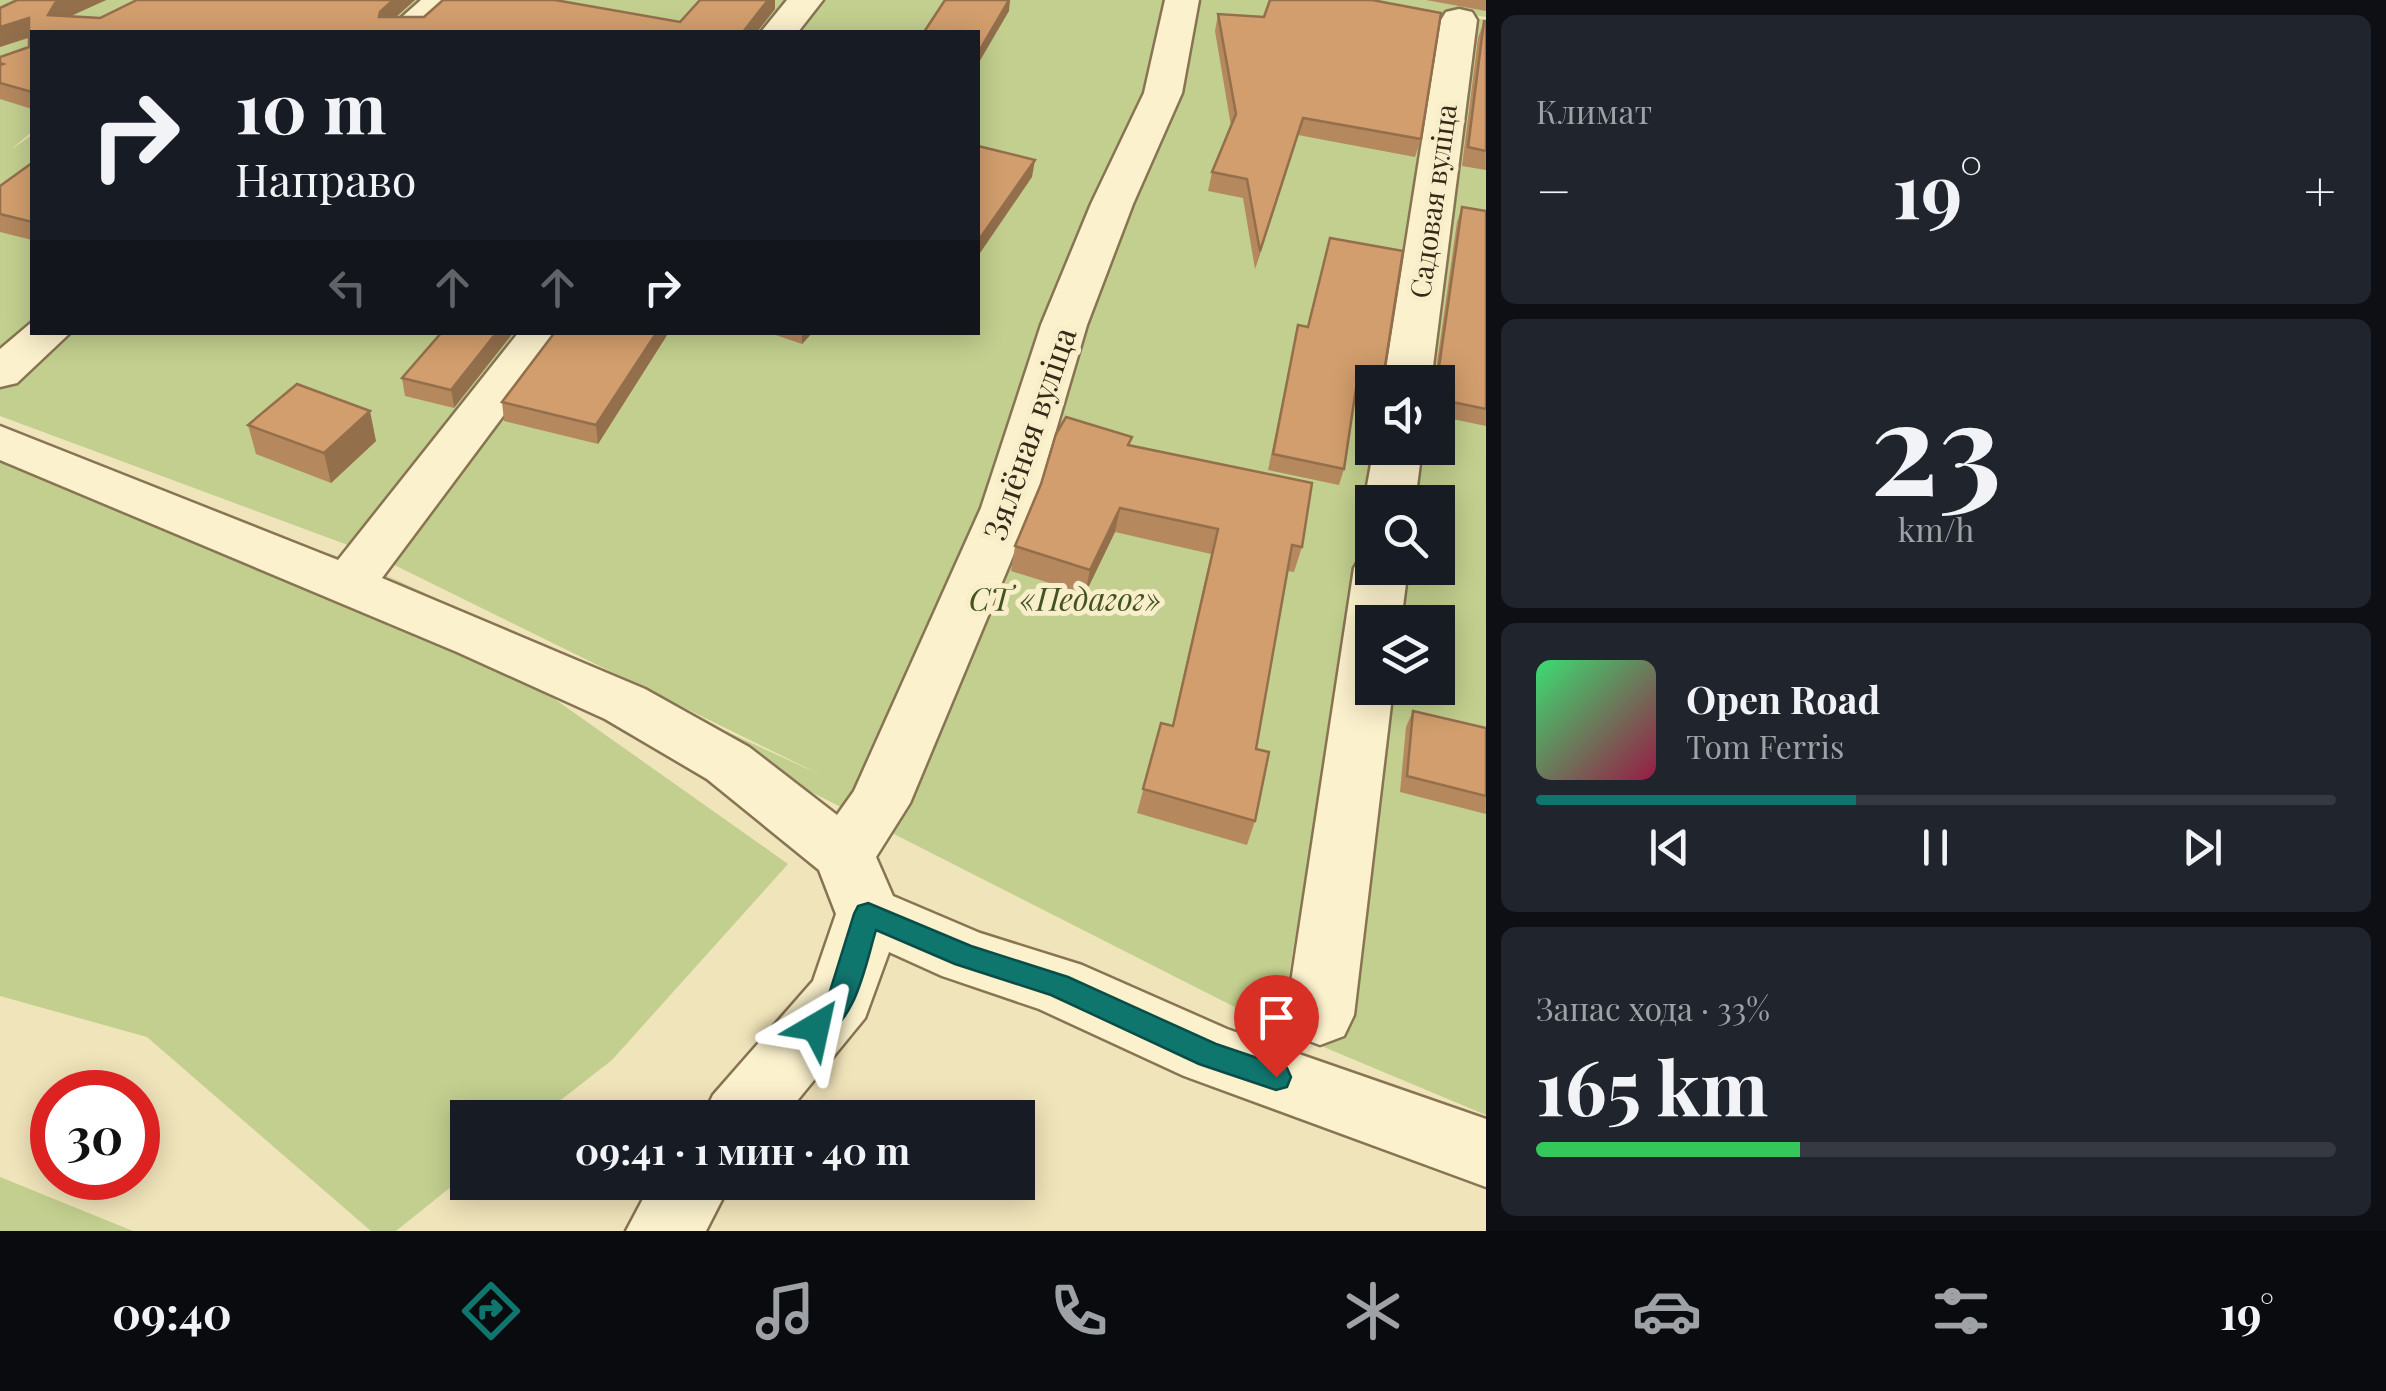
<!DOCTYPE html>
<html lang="ru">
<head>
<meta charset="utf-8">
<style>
  :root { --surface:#171b24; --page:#20242c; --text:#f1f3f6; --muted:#9ea1a6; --line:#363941; --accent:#0f766e }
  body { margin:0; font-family:"Playfair Display",serif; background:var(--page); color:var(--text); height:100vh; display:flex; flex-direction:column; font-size:38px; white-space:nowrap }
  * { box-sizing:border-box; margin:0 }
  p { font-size:32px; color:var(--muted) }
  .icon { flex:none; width:55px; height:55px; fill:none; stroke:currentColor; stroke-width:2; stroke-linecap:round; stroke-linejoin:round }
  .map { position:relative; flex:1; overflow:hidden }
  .panel { display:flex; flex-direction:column; gap:15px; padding:15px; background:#0d0f14; width:900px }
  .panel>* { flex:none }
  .hud { position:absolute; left:30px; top:30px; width:950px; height:305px; border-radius:0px; box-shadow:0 5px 25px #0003; background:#171b24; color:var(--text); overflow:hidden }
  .fabs { position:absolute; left:1355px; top:365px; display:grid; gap:20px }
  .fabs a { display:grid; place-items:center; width:100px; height:100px; border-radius:0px; background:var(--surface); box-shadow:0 5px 25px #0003; font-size:50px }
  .speed { position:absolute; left:30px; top:1070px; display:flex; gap:20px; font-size:50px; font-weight:700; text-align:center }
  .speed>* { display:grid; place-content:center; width:130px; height:130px; border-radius:50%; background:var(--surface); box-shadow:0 5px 25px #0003; line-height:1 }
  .speed .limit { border:15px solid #d22; background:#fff; color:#111 }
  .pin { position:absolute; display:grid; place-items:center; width:85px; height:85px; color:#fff; margin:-102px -42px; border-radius:50% 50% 50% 0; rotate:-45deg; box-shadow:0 0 10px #0007 }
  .pin .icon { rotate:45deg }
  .me { position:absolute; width:110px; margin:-55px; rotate:36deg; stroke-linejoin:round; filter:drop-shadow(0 0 8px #0008) }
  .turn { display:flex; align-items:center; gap:35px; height:210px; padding:0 40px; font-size:45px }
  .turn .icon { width:130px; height:130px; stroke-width:2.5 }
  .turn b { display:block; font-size:70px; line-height:85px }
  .lanes { display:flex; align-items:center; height:95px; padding:0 40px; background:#0003; justify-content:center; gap:50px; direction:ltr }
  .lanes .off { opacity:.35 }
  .big { font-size:75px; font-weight:700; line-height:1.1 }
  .panel .card { flex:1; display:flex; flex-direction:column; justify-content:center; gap:15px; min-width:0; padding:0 35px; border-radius:15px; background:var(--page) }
  .panel .dial { align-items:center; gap:0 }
  .dial b { font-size:130px; line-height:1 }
  .song { display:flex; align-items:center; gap:30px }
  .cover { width:120px; height:120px; border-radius:15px; background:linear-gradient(135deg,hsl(140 70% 55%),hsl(340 70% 35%)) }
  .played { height:10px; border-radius:5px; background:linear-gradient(90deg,var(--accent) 40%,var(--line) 40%) }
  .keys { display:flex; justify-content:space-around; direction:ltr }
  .heat { display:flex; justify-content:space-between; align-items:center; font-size:55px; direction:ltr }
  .charge { height:15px; border-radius:8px; background:linear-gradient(90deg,#34c759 33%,var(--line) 0) }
  .trip { position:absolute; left:450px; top:1100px; width:585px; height:100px; border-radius:0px; background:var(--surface); box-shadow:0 5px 25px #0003; font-weight:700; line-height:100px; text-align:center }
  .tab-bar { display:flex; height:160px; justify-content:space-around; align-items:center; background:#090b0e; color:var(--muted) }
  .tab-bar .icon { width:70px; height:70px }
  .tab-bar .current { color:var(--accent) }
  .tab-bar b { font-size:45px; color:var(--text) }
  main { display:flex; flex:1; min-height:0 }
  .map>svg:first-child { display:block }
</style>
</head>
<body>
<main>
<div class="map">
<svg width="1486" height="1231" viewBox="0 0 1486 1231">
  <rect width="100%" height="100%" fill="#f0e4ba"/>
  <g fill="#c2cf8e" fill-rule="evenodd">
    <polygon points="0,0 211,0 32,32 32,132 10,150 32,135 32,332 978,332 978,32 182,32 223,0 1486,0 1486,17 1447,11 1386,382 1372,382 1375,448 1280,1030 368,567 788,864 612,1060 539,1117 468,1118 467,1174 396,1231 371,1231 147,1037 0,996 0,449 359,563 821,775 372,554 0,416"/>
    <path d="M1451,14L1486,20V1115L1288,1032L1372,504V568H1438V502H1373L1382,448H1438V382H1392ZM1372,622H1438V688H1372Z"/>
    <polygon points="0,1177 133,1231 0,1231"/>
  </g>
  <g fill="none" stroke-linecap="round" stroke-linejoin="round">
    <g stroke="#887353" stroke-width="5">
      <g id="street">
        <polygon points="421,0 459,0 424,32 385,32"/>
        <polygon points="787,0 823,0 798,32 761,32"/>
        <polygon points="1165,0 1199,0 1182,93 1133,204 1087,325 1033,508 910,803 876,857 893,896 980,933 1082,965 1227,1029 1486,1119 1486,1187 1184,1076 1039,1009 942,976 889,952 865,1018 783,1118 702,1118 713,1095 813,981 836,914 819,870 707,779 605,719 457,652 0,460 0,426 338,560 519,332 566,332 382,578 645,689 749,747 837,815 854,791 981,508 1041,325 1091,204 1144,93"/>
        <polygon points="1459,9 1472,12 1477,20 1431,382 1384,382 1441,20 1446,12"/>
        <polygon points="32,322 32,332 71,332 17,383 0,387 0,349"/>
        <polygon points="1374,448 1422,448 1415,502 1372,502 1372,514 1364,502"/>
        <polygon points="1372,552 1372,568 1408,568 1401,622 1372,622 1372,688 1393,688 1354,1015 1344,1036 1320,1045 1296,1036 1286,1015 1354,568 1362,555"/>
        <polygon points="652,1182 731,1182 706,1231 626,1231"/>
      </g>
    </g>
    <use href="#street" fill="#fbf1cd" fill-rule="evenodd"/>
  </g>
  <g fill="#b5885e">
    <polygon points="17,0 106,0 70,16 100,18 415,0 396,17 680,22 775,9 757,32 32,32 32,109 0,99 0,57 29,47 29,38 0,47"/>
    <polygon points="1426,0 1486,0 1486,11"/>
    <polygon points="1218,14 1264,17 1421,139 1415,157 1298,135 1255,269 1243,198 1208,191 1212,172 1231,126 1215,31"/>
    <polygon points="1484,21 1486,21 1486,170 1462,166 1478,38"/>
    <polygon points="32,163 32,240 0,232 0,186"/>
    <polygon points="1462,207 1486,211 1486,426 1438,416 1438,382 1372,382 1372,402 1355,398 1344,469 1339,485 1268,470 1298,325 1385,366 1388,370 1436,370 1457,222"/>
    <polygon points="442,332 454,408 405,396 402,378"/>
    <polygon points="669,332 598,444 504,421 502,402"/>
    <polygon points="767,332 813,332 802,344"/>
    <polygon points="248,425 376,441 331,483 256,454"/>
    <polygon points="1131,445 1302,547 1294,572 1288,571 1256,749 1255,821 1247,845 1137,813 1161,723 1172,726 1211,554 1115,532 1085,594 1011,571 1015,546 1041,484"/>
    <polygon points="1413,711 1486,728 1486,814 1400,792 1406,727"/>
  </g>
  <g fill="#936f4c">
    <polygon points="62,0 106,0 60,21 48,15 55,3"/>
    <polygon points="393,0 415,0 382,29 380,12"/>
    <polygon points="768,0 775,0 775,9 757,32 743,32"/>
    <polygon points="1009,0 1010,0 1009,11 978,64 978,53"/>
    <polygon points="29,18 32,36 0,47 0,27"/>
    <polygon points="1303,118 1298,135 1255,269 1260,251"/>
    <polygon points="1035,160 1032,177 978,256 978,241"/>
    <polygon points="497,332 514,332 454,408 451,390"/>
    <polygon points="657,332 669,332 598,444 596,425"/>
    <polygon points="802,332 813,332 802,344"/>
    <polygon points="370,411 376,441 331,483 324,453"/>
    <polygon points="1120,508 1115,532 1085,594 1090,570"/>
  </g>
  <g fill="#d29e6d" stroke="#936f4c" stroke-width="2.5">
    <polygon points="17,0 62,0 55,3 48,15 100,18 137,0 393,0 380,12 379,17 424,17 443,0 555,0 680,22 700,0 768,0 743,32 32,32 32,92 0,83 0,65 3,64 0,63 0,57 29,47 29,18 0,27 0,8"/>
    <polygon points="945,0 1009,0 978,53 978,32 924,32"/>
    <polygon points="1270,0 1372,0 1441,13 1421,139 1303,118 1260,251 1247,179 1212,172 1236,114 1218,14 1264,17"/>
    <polygon points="1484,21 1486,21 1486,151 1468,147"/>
    <polygon points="978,146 1035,160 978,241"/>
    <polygon points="32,163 32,222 0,214 0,186"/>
    <polygon points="1462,207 1486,211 1486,409 1438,399 1438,382 1372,382 1372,385 1357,382 1344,469 1273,454 1298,325 1308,327 1330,238 1403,251 1385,366 1388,370 1436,370 1439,367"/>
    <polygon points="442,332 497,332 451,390 402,378"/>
    <polygon points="555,332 657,332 596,425 502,402"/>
    <polygon points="297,384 370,411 324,453 248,425"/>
    <polygon points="1066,417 1132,437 1128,445 1312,483 1302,547 1292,545 1256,749 1269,752 1255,821 1143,789 1161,723 1173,726 1218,529 1120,508 1090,570 1015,546 1041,484 1056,434"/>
    <polygon points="1413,711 1486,728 1486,796 1407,776"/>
  </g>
  <path fill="#0f766e" stroke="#0a4d48" stroke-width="2.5" d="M868,903L971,946L1068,977L1216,1044L1287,1068L1291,1077L1287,1087L1276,1090L1199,1064L1051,995L955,964L876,930C865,966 856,1025 816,1040L805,1036L801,1027L830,991L854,914L858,906Z"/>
  <g text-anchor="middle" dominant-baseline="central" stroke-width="10" stroke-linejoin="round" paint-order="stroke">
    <g font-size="28" fill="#362919" stroke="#f8eeca">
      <text transform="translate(1432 201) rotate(-82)">Садовая вуліца</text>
    </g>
    <g font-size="32" fill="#362919" stroke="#f8eeca">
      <text transform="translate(1028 433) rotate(-71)">Зялёная вуліца</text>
    </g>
    <g font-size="32" font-style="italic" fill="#42541f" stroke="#f8eeca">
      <text x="1065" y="597">СТ «Педагог»</text>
    </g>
  </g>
</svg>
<div class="fabs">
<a><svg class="icon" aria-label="sound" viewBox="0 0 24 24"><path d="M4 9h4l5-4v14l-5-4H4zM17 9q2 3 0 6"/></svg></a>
<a><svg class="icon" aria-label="search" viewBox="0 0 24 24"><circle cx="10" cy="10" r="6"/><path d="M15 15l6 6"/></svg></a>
<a><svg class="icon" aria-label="layers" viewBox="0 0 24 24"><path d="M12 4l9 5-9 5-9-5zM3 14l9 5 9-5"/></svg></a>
</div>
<div class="speed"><div class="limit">30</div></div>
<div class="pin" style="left:1276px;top:1077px;background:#d93025"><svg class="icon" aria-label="arrive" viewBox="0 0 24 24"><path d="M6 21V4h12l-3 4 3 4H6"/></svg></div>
<svg class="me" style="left:816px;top:1027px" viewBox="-20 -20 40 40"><path d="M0-17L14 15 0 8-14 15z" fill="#0f766e" stroke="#fff" stroke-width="4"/></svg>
<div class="trip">09:41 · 1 мин · 40 m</div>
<div class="hud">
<div class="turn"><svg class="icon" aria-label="right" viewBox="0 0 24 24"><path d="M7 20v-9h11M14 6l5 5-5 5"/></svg><div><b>10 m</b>Направо</div></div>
<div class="lanes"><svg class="icon off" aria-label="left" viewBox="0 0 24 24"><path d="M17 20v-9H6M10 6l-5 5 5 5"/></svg><svg class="icon off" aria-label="ahead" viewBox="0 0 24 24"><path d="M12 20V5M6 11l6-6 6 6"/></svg><svg class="icon off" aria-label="ahead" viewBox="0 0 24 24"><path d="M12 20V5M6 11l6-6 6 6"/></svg><svg class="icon" aria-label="right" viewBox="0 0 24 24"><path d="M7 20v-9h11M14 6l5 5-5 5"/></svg></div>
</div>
</div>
<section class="panel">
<div class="card"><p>Климат</p>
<div class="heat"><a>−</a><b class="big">19°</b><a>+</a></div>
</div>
<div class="card dial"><b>23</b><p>km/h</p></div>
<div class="card">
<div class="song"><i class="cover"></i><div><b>Open Road</b><p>Tom Ferris</p></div></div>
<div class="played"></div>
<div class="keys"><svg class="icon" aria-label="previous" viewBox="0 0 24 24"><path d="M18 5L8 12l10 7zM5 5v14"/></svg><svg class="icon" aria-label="pause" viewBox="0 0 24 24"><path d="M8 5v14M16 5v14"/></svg><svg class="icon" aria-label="next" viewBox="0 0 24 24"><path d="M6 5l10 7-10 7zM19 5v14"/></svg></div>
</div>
<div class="card"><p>Запас хода · 33%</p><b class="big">165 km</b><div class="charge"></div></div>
</section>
</main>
<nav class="tab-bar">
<b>09:40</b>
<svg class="icon current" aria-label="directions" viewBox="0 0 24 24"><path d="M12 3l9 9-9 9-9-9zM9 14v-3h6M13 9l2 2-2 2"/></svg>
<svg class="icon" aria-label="music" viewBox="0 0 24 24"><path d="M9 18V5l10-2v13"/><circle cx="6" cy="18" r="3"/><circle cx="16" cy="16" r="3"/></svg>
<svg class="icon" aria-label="phone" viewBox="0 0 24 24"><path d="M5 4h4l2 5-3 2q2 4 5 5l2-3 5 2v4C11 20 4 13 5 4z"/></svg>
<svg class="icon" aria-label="climate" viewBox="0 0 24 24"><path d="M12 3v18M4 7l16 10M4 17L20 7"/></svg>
<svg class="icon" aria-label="car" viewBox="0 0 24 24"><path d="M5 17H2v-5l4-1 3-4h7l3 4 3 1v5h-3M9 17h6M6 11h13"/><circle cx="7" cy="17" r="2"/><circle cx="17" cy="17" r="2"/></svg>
<svg class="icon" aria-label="filters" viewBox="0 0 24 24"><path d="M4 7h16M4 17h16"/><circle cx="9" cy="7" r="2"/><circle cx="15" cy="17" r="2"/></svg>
<b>19°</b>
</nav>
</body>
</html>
